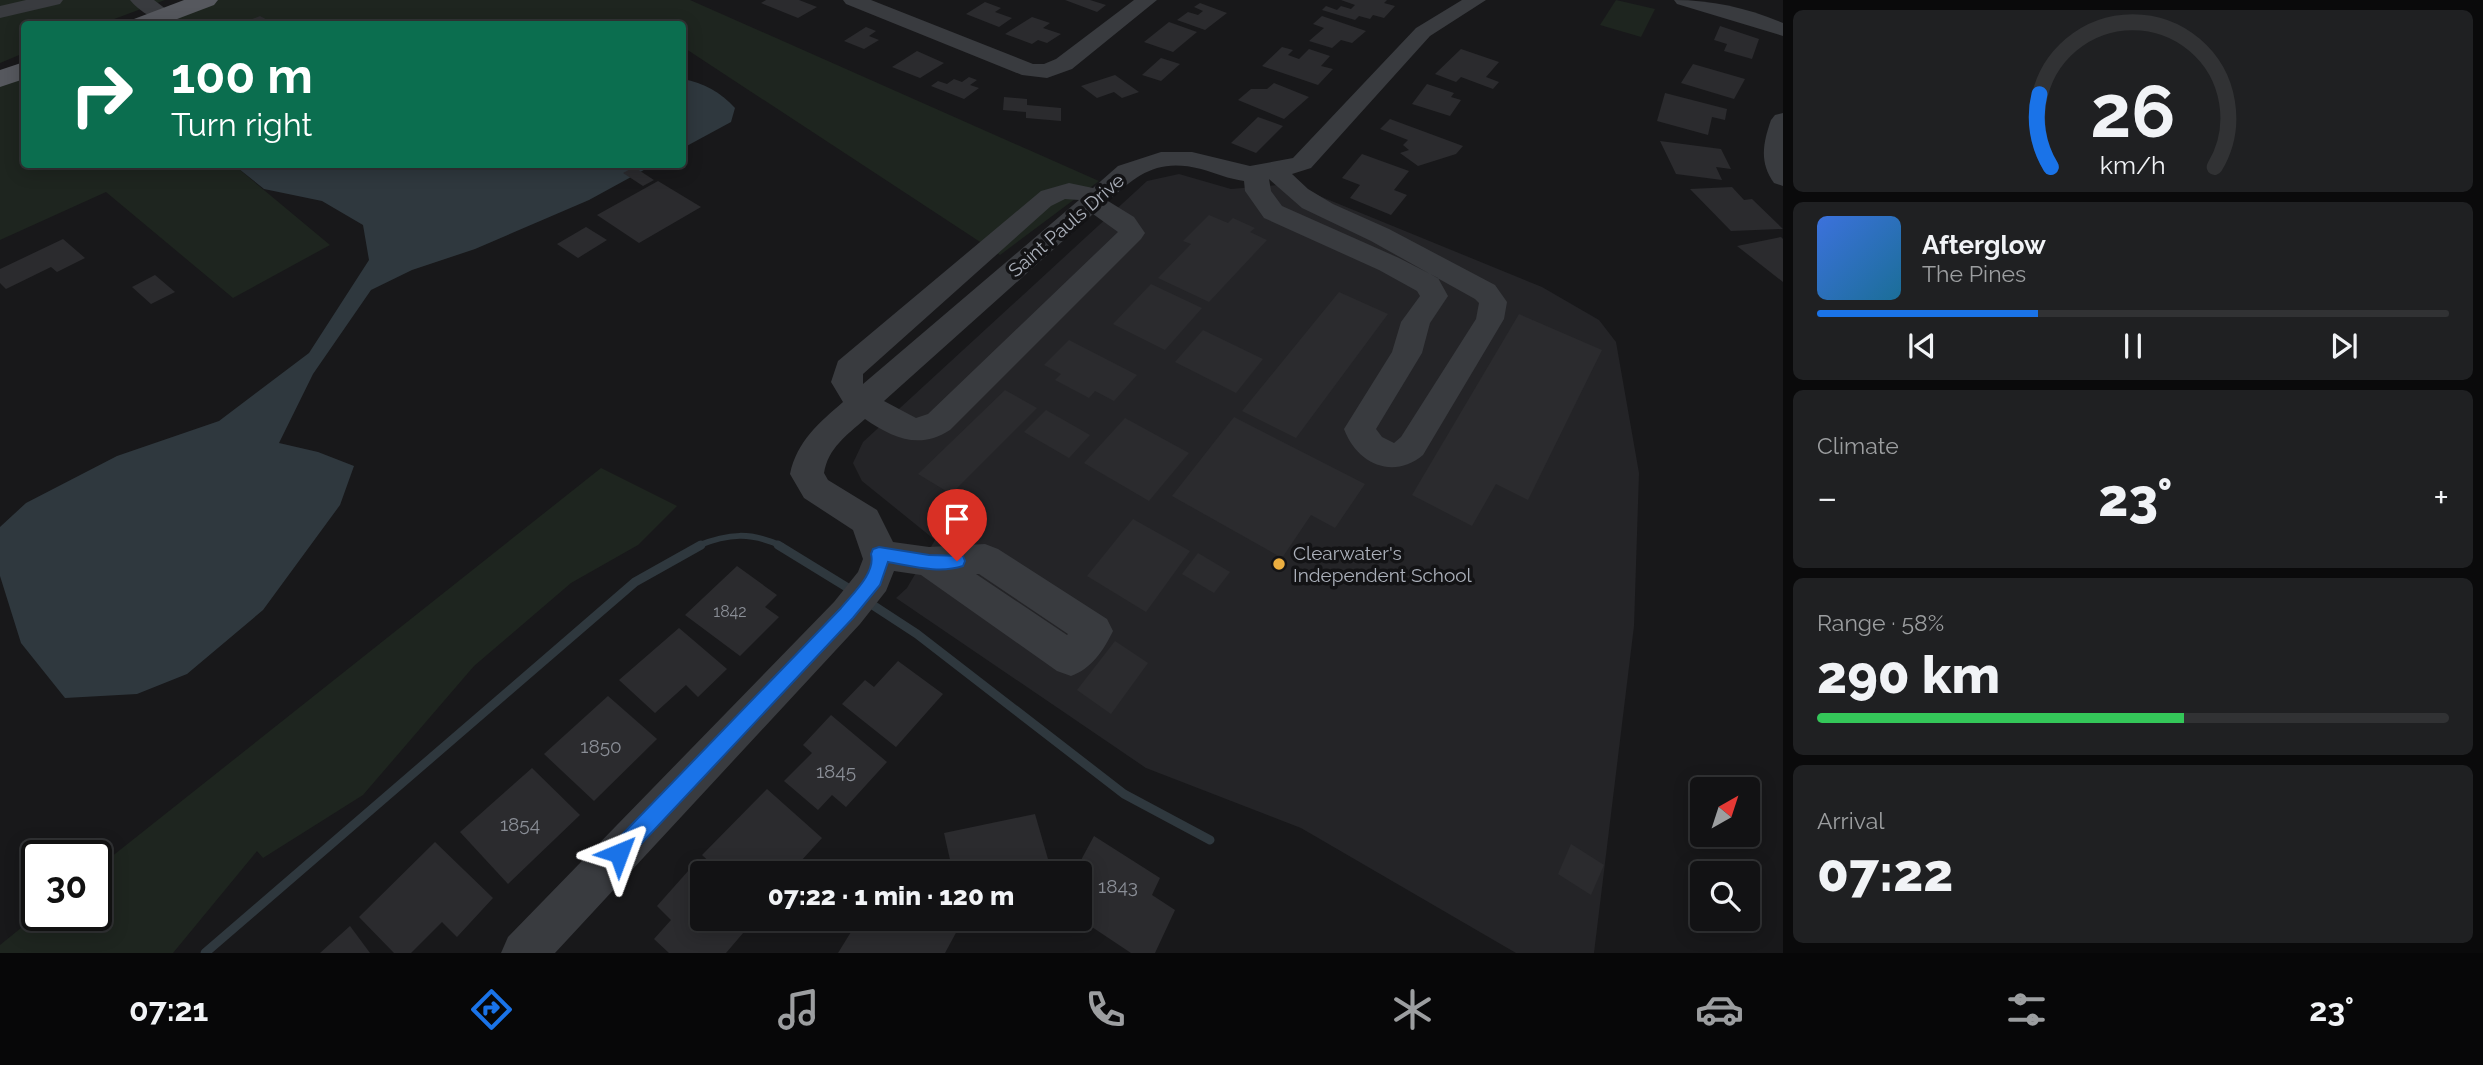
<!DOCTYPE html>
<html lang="en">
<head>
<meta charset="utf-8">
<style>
  :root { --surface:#121214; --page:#1f2022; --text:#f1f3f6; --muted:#9c9ea0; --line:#313234; --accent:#1a73e8 }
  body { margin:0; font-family:Raleway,sans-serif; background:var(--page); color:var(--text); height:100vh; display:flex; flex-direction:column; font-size:26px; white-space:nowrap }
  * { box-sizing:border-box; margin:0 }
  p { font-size:23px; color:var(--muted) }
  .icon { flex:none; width:38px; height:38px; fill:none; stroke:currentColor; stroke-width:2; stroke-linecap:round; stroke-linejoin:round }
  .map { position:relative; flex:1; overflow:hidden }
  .panel { display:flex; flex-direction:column; gap:10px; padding:10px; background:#0a0a0b; width:700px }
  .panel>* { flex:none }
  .hud { position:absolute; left:21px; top:21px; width:665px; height:147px; border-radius:7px; box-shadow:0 4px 18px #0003,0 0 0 2px var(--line); background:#0b6e4f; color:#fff; overflow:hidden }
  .needle { width:46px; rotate:39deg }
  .tools { position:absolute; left:1690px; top:777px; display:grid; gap:14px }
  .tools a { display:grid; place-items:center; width:70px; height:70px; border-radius:7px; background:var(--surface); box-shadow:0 4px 18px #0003,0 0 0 2px var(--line); font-size:35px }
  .speed { position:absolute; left:21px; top:840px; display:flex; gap:14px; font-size:35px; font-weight:700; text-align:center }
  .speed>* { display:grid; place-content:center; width:91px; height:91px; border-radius:50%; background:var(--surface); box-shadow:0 4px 18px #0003,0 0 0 2px var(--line); line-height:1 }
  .speed .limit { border:4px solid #111; border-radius:10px; background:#fff; color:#111 }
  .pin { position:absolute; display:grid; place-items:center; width:60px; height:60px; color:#fff; margin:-72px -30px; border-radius:50% 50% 50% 0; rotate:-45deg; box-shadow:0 0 7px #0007 }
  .pin .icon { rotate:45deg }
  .me { position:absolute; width:77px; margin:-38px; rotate:44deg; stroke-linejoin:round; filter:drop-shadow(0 0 5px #0008) }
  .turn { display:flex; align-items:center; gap:24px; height:147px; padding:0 35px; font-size:32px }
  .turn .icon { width:91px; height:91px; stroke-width:2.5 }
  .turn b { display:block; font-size:49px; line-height:60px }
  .big { font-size:52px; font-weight:800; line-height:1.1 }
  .panel .tile { flex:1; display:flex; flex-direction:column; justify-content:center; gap:10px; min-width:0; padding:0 24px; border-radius:10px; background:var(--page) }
  .panel .dial { align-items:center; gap:0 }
  .dial svg { height:182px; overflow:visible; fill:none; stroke:var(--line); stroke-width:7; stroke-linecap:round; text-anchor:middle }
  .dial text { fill:var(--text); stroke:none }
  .song { display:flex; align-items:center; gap:21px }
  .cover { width:84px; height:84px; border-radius:10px; background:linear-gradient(135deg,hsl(220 70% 55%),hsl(200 70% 35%)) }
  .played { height:7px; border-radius:4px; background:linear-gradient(90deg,var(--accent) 35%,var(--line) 35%) }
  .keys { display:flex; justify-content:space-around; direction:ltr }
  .heat { display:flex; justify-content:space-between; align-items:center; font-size:38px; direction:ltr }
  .charge { height:10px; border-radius:5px; background:linear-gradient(90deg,#34c759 58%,var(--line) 0) }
  .trip { position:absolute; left:690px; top:861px; width:402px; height:70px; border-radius:7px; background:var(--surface); box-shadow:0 4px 18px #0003,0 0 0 2px var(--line); font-weight:800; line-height:70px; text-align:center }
  .menu { display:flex; height:112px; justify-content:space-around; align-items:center; background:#070708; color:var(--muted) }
  .menu .icon { width:49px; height:49px }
  .menu .current { color:var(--accent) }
  .menu b { font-size:32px; color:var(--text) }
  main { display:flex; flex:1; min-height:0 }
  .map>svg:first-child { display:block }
</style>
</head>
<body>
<main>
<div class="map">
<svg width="1783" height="953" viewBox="0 0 1783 953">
  <rect width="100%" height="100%" fill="#18181a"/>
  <polygon fill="#242427" points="1179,174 1231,189 1290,184 1542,287 1599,320 1616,342 1639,473 1634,626 1594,953 1516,953 1301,828 1146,768 896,598 907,588 935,540 862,481 853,463 863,442 1147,181"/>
  <g fill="#1e251f">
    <polygon points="0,0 165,0 101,24 24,24 24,53 0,63"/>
    <polygon points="216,0 690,0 1099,181 1000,255 683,47 682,24 152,24"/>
    <polygon points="1616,0 1655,9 1641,37 1600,25"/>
    <polygon points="24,74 24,164 234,165 330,245 233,298 106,192 0,240 0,83"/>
    <polygon points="601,468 677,506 638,545 571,583 474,666 363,795 263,858 257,851 173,953 0,953 0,945 37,915 96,915 96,869"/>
  </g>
  <g fill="#2f383e">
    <path d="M683,79C704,83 720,92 735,108L731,122L683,148Z"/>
    <polygon points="234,165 653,165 589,200 475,249 412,270 371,290 313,374 279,443 318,452 354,466 340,505 263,610 187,674 137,694 65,698 21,643 0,576 0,527 26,503 117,456 219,421 309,353 369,260 363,225 322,201 264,189"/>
  </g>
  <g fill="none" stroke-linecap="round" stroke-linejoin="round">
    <path stroke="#2f383e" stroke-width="6" d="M697,546C729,533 751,532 782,546"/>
    <g stroke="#2f383e" stroke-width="9">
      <polyline points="778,545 853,591"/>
      <polyline points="868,602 917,634 1124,794 1210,840"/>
      <polyline points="205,953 635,582 701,545"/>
    </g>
  </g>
  <g fill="#2b2b2e">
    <polygon points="766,0 799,0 817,7 798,18 761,3"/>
    <polygon points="1065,0 1090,0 1106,5 1097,12"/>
    <polygon points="1341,0 1387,0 1384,3 1395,6 1384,18 1373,15 1370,19 1359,16 1355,20 1322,10 1326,6 1337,10 1341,6 1351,9 1355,5"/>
    <polygon points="985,2 1001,8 995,12 1012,18 999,27 966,14"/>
    <polygon points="1200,3 1227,13 1205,30 1177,20 1188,12 1198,15 1203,11 1194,7"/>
    <polygon points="260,16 275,24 240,24"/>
    <polygon points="1322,16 1366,31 1352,43 1341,40 1332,48 1309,41 1324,28 1313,24"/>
    <polygon points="1032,17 1050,23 1043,28 1061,34 1047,43 1038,40 1032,44 1005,34"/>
    <polygon points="1169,22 1197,32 1173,52 1144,42"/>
    <polygon points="1720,26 1759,39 1752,59 1724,51 1727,44 1714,40"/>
    <polygon points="866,27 876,31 869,36 879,40 864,49 844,41"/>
    <polygon points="1282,47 1293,50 1288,55 1299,59 1309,49 1330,56 1321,66 1333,69 1318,85 1262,66"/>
    <polygon points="1461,49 1499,62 1486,77 1499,82 1493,89 1461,77 1456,82 1435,74"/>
    <polygon points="917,51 944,63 920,78 892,67"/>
    <polygon points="1161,58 1180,64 1161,81 1142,75"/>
    <polygon points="1693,64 1745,79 1734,99 1681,83"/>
    <polygon points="1115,75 1139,92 1122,98 1114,92 1097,98 1081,86"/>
    <polygon points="969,77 977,80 970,85 979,88 964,99 931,86 938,81 947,84 954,79 962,82"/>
    <polygon points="1274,83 1309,97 1284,119 1238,100 1251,89 1267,89"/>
    <polygon points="1427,84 1454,93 1451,97 1461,100 1450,116 1412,104"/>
    <polygon points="1665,93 1727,109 1725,120 1712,117 1708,135 1657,121"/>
    <polygon points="1004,97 1027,99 1027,105 1061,108 1061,121 1026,118 1026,112 1003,110"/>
    <polygon points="1258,117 1283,126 1256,153 1231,143"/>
    <polygon points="1390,119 1463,146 1456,154 1418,166 1400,153 1409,150 1403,145 1408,140 1380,129"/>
    <polygon points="1660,141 1721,149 1731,169 1716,167 1722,180 1676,174"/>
    <polygon points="1362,154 1409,171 1394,190 1407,195 1391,215 1350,198 1360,185 1342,178"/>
    <polygon points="634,167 654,180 643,186 623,173"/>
    <polygon points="658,181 701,207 639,243 597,215"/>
    <polygon points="1732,187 1744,200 1752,199 1783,229 1731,231 1690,189"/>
    <polygon points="1209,215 1228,223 1233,218 1255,228 1250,232 1267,240 1209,302 1158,278 1191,244 1183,241"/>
    <polygon points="586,227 607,240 578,258 557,244"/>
    <polygon points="1781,237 1783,239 1783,282 1737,246"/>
    <polygon points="63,239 85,258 57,272 51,267 6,289 0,283 0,269"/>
    <polygon points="155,275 175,292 151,304 132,287"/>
    <polygon points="1151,284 1202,308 1165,350 1113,324"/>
    <polygon points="1339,292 1388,314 1296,438 1242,411"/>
    <polygon points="1519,314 1602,350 1528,500 1496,484 1472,526 1412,495"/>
    <polygon points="1203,330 1263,359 1236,393 1175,362"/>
    <polygon points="1069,340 1137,375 1114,401 1095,391 1089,398 1055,380 1061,374 1044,365"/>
    <polygon points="1005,390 1037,408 951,494 918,474"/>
    <polygon points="1046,410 1090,435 1069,458 1024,432"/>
    <polygon points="1234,417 1365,484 1335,528 1311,515 1282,558 1172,496"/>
    <polygon points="1125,418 1189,453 1149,501 1084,463"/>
    <polygon points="1133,519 1190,551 1146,612 1087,576"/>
    <polygon points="1198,553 1230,572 1214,593 1182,574"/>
    <polygon points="737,566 777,595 765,607 779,617 740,656 685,615"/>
    <polygon points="679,628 727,669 698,697 686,685 655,713 619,680"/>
    <polygon points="1115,641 1148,663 1111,714 1077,690"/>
    <polygon points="898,661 943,694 896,747 842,704 865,680 874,687"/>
    <polygon points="608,696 657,739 594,801 544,754"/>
    <polygon points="831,715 887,762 846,807 832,795 818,810 784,781 812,753 803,745"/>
    <polygon points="532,768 580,815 508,884 460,832"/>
    <polygon points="767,789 822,838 790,873 776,860 764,873 721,873 702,855"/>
    <polygon points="1035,814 1052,873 953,873 944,833"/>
    <polygon points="1094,836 1160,878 1152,895 1175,910 1155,953 1131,953 1080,919 1080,873 1074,873"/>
    <polygon points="435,842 493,898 457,937 442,922 411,953 394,953 359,917"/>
    <polygon points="1571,844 1604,865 1591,895 1558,874"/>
    <polygon points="689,870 702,882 702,919 741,919 749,926 726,953 669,953 654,939 671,920 657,906"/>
    <polygon points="859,919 942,919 958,929 945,953 838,953"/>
    <polygon points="350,926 370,953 320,953"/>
  </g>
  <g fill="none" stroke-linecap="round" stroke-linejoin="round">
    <g fill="#393b3f" fill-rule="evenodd">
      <polygon points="26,0 63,0 60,4 0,18 0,6"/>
      <path d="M130,0H154L175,16L172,20C158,24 139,11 130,0Z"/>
      <polygon points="843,0 871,0 1033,64 1044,64 1056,59 1134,0 1157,0 1072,69 1047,78 1022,75 846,4"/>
      <path d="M1462,0H1486L1430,36L1311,168L1292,174L1308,189L1333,204L1389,229L1495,285L1507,302L1504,319L1423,455C1393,480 1357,464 1344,429L1392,352L1401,322L1420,296L1417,291L1379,270L1264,218L1245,191L1244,181C1229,179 1215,173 1201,169C1158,158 1138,174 1108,201L1134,217L1145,233L1141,239L950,430C919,450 893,438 865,419C847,435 828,448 824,473L828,480L877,510L893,542L929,547L985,544L998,549L1107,619L1113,631C1104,650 1091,669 1071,676L1057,671L921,575L894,571L886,591L860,624L555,953H501L508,937L834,602L858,572L863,559L853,530L804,498L790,474C797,441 819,423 843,402L831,382L838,361L1041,191L1069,183L1093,188L1118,166L1161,152H1192L1250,166L1293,158L1416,28ZM1269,179L1302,208L1371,241L1475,299L1479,303L1476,319L1401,437L1394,443L1382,437L1376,429L1422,353L1430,323L1448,296L1438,278L1399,258L1282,206L1271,191ZM1065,199L1079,200L863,384V374L1051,206ZM1093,214L1118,232L928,414L916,418L884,401ZM976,574H979L1068,634L1067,635Z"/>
      <path d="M1674,0C1713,0 1747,8 1783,23V36L1677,4Z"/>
      <path d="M1783,113V186L1774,183C1759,162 1763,143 1771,120L1775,115Z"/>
    </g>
    <g fill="#56585e" fill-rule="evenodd">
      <polygon points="184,0 218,0 214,5 164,24 131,24 134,19"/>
      <polygon points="24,62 24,79 0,87 0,70"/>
    </g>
  </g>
  <path fill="#1a73e8" stroke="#114b97" stroke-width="2" d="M879,547L929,555L963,556L965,561L963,566C939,574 912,566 888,562L880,585L853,618L626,860L619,863L611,860L608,853L611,846L841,608C852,594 876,573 871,554L873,549Z"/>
  <circle fill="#ebae40" stroke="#131315" stroke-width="2.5" cx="1279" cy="564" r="7"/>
  <g text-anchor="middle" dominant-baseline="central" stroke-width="7" stroke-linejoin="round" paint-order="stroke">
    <g font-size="16" fill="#8a8e96">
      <text x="730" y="611">1842</text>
    </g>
    <g font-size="19" fill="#abb0ba" stroke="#131315">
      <text transform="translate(1066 225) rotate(-41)">Saint Pauls Drive</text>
    </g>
    <g font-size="19" fill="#abb0ba" stroke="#131315" text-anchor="start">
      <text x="1293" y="553">Clearwater's<tspan x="1293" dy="22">Independent School</tspan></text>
    </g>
    <g font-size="19" fill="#8a8e96">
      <text x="601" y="746">1850</text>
      <text x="836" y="771">1845</text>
      <text x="520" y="824">1854</text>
      <text x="1118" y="886">1843</text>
    </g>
  </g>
</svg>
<div class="tools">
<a><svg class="needle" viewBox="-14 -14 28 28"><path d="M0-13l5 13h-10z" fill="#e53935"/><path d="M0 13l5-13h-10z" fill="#9c9ea0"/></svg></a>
<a><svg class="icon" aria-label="search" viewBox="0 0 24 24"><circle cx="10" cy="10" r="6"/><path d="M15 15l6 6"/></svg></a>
</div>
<div class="speed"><div class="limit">30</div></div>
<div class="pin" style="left:957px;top:561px;background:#d93025"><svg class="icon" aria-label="arrive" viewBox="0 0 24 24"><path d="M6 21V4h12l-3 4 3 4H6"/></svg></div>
<svg class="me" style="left:619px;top:853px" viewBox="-20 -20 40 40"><path d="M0-17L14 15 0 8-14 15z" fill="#1a73e8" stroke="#fff" stroke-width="4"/></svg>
<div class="trip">07:22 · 1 min · 120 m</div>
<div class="hud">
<div class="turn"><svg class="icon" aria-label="right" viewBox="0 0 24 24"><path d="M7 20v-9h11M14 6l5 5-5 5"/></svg><div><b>100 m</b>Turn right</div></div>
</div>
</div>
<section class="panel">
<div class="tile dial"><svg viewBox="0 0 100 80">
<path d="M14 69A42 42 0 1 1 86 69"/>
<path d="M14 69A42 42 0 0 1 9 37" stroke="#1a73e8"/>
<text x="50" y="56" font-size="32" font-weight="700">26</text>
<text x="50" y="72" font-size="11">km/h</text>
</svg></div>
<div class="tile">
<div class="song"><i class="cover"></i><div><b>Afterglow</b><p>The Pines</p></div></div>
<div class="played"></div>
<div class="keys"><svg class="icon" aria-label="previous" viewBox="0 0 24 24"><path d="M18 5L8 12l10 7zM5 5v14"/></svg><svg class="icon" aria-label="pause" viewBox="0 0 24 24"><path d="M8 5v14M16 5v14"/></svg><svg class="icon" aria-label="next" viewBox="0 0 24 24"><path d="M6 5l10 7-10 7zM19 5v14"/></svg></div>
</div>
<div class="tile"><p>Climate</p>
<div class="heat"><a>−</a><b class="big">23°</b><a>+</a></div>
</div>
<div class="tile"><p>Range · 58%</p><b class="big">290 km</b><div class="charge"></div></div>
<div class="tile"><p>Arrival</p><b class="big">07:22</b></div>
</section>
</main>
<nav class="menu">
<b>07:21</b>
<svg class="icon current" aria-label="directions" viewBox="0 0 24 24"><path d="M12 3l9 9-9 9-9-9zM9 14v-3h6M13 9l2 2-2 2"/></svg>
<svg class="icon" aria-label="music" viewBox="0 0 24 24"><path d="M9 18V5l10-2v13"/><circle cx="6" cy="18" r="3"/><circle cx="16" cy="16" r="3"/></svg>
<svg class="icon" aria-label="phone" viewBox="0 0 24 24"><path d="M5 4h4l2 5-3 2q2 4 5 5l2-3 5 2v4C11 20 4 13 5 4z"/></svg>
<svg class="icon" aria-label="climate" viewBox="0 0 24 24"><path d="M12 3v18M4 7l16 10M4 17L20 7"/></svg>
<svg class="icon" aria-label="car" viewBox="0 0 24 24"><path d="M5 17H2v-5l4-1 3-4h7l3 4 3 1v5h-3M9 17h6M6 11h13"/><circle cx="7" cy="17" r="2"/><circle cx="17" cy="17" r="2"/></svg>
<svg class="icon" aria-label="filters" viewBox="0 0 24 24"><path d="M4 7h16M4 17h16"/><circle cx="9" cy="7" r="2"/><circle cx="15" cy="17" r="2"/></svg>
<b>23°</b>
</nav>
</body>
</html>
